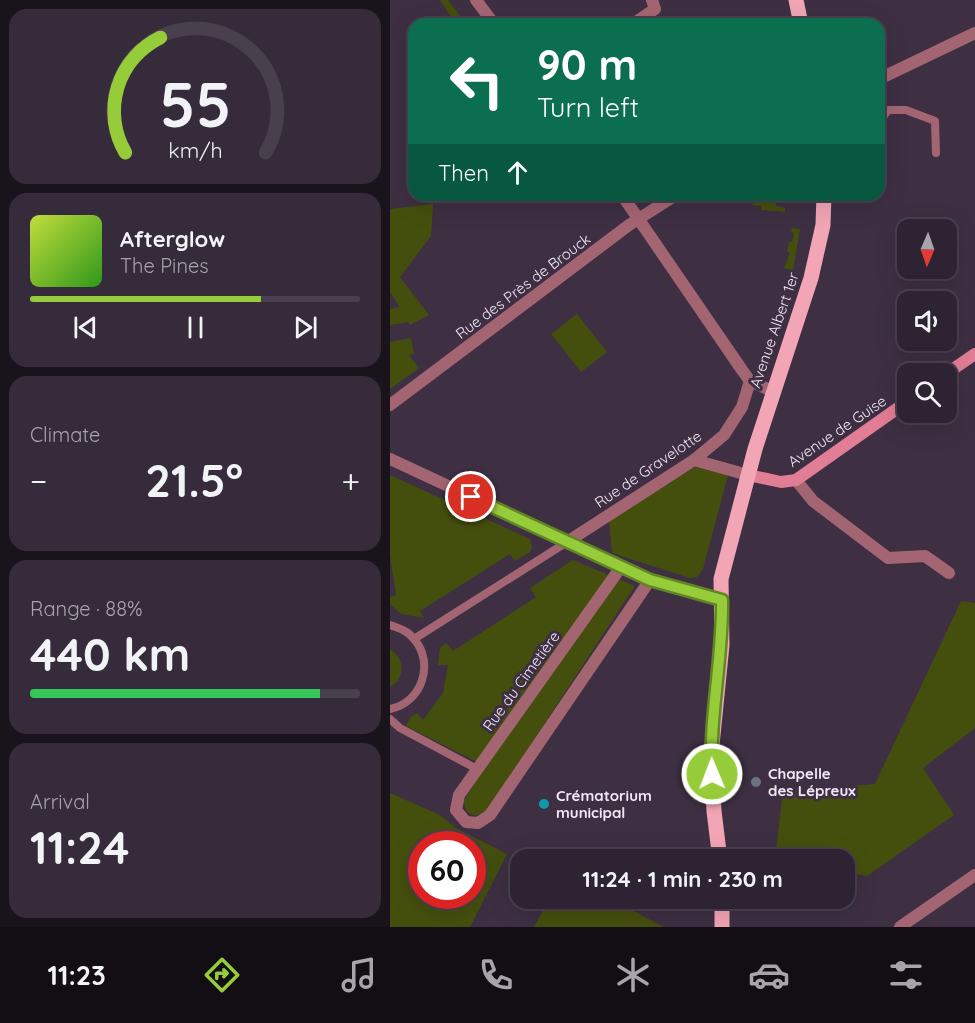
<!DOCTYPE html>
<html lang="en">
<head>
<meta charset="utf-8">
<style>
  :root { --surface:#2e2332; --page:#362b3a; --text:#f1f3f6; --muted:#a7a4ac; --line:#49404d; --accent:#96cc39 }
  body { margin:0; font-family:Quicksand,sans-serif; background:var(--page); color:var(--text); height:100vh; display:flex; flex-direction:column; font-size:22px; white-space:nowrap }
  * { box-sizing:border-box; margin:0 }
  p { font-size:20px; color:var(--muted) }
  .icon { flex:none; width:33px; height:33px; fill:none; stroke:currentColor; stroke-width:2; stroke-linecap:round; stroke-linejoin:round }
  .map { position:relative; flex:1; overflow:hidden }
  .side { display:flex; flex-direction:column; gap:9px; padding:9px; background:#19131c; width:390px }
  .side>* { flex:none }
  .hud { position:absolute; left:18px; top:18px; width:477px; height:183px; border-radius:18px; box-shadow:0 6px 24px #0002,0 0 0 2px var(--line); background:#0b6e4f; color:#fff; overflow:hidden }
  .needle { width:39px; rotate:182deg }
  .controls { position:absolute; left:507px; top:219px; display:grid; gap:12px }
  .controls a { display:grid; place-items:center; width:60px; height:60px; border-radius:12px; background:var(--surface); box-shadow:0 6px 24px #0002,0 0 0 2px var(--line); font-size:30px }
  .speed { position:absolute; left:18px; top:831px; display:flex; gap:12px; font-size:30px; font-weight:700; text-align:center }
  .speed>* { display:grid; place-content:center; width:78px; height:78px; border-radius:50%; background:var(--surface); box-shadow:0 6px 24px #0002,0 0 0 2px var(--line); line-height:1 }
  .speed .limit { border:9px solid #d22; background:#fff; color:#111 }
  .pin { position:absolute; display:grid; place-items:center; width:51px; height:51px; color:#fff; margin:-26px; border:3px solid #fff; border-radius:50%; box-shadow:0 2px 6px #0007 }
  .me { position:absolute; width:66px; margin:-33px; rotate:359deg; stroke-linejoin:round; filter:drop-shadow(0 0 4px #0008) }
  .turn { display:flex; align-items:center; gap:21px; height:126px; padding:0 30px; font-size:27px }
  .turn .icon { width:78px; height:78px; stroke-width:2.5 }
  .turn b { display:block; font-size:42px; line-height:51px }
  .then { display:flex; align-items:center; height:57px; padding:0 30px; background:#0003; gap:12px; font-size:22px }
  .big { font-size:45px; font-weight:700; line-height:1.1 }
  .side .card { flex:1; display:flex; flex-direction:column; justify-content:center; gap:9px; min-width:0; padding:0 21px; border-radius:18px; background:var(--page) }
  .side .dial { align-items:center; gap:0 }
  .dial svg { height:156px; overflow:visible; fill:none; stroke:var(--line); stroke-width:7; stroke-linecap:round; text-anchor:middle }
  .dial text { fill:var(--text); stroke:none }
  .song { display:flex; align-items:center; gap:18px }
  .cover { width:72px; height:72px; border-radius:9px; background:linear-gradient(135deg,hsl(70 70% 55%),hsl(110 70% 35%)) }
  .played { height:6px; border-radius:3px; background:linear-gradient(90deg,var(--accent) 70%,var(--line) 70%) }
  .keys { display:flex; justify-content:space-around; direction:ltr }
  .heat { display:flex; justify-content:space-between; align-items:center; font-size:33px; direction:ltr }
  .charge { height:9px; border-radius:4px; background:linear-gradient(90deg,#34c759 88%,var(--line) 0) }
  .trip { position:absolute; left:120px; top:849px; width:345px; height:60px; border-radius:18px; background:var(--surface); box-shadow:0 6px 24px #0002,0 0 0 2px var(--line); font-weight:700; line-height:60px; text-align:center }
  .tabs { display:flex; height:96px; justify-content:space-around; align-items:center; background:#120e14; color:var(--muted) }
  .tabs .icon { width:42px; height:42px }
  .tabs .on { color:var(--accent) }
  .tabs b { font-size:27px; color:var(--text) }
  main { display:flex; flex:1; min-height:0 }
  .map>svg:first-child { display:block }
</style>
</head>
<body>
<main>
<section class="side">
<div class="card dial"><svg viewBox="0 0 100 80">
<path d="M14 69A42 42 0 1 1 86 69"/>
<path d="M14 69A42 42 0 0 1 32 10" stroke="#96cc39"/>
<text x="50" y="56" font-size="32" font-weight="700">55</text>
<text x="50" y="72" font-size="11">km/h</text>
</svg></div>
<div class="card">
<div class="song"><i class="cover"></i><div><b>Afterglow</b><p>The Pines</p></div></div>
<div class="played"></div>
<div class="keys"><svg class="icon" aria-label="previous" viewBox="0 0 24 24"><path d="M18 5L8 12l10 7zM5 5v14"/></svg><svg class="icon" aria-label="pause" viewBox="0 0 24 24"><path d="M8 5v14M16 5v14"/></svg><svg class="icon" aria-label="next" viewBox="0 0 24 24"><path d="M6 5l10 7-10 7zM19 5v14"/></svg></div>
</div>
<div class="card"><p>Climate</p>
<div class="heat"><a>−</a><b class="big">21.5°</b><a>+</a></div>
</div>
<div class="card"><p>Range · 88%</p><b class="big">440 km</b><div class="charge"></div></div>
<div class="card"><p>Arrival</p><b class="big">11:24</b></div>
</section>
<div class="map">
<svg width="585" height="927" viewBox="0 0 585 927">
  <rect width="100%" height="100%" fill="#3e2f43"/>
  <g fill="#454f0d" fill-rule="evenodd">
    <polygon points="50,0 58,0 76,24 57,24 63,20"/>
    <polygon points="368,195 385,195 386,206 395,208 395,212 371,210 371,206 362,205"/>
    <polygon points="43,204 41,236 10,277 39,315 20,325 18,322 0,325 0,309 10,307 0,292 0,209"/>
    <polygon points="402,228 410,229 403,271 394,268 400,253 397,252 399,242 402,242 404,233 401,232"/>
    <polygon points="187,314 217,352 191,372 161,334"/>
    <polygon points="21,338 24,354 19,355 29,368 0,389 0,342"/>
    <polygon points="305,467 338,475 313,569 307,577 300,578 222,553 219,520"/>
    <polygon points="0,475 140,539 142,548 140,552 125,561 120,554 30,611 34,618 11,614 0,604 0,597 6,595 0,555"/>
    <path d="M183,560L245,586L97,811C86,818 75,817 74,801L95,766L16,726L20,718L27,713L33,720L53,693L58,665H48L50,648L56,643L63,651L146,597L140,588Z"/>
    <polygon points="571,601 585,603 585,728 533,768 564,815 477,876 455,872 454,860 385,859 393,791 485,784"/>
    <path d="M0,649C15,659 16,677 0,687Z"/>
    <path d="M0,793L50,815L66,828L117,854L80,927H0ZM32,844H82V896H32Z"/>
    <polygon points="160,898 220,899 274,927 144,927"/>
  </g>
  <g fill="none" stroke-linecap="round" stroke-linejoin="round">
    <g stroke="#a46573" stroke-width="8">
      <polyline points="489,123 498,110 516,110 545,121 546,153"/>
      <path d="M0,625C9,628 18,631 24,639C45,663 32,703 0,709"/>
      <polyline points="24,639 177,542"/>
      <polyline points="0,719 10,728 87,769"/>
    </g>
    <g stroke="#a46573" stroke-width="12">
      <polyline points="86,0 104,24"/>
      <polyline points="243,24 265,9 262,0"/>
      <polyline points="489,79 585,33"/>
      <polyline points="232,195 352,370 360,381 382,391"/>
      <polyline points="0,405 239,225 286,195"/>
      <polyline points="0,459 260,580 332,600"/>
      <polyline points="304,460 358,475"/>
      <polyline points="406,480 423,501 498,558 535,556 559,573"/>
      <polyline points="177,542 304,460 334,435 352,407 360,381"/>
      <polyline points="231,567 69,795 66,810 76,822 88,823 100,815 260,580"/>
      <polyline points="510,927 585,875"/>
    </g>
    <g stroke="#e17d95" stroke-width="12">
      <polyline points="556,374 585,354"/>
      <polyline points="358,475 391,482 406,480 518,401"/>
    </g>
    <g stroke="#f2a5b5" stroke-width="15">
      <polyline points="406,0 411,24"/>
      <polyline points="330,860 324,811 321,755 332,645 331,579 365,449 421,278 433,225 434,195"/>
      <polyline points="332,898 332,927"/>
    </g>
  </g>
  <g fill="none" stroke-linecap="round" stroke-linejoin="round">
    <g stroke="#628525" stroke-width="15">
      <path id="route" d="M81,497L260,580L332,600C333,659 319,716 322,774"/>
    </g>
    <use href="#route" stroke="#96cc39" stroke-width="10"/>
  </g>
  <circle fill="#6b7280" stroke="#3e2f43" stroke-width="2" cx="366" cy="782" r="6"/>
  <circle fill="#0f9aa8" stroke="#3e2f43" stroke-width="2" cx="154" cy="804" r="6"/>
  <g text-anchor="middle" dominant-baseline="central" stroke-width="6" stroke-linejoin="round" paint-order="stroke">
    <g font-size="15" fill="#f2e8f5" stroke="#3e2f43">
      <text transform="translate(133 286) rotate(-37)">Rue des Près de Brouck</text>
      <text transform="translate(384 330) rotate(-71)">Avenue Albert 1er</text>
      <text transform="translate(447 431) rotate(-34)">Avenue de Guise</text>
      <text transform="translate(258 469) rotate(-34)">Rue de Gravelotte</text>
      <text transform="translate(131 681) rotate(-54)">Rue du Cimetière</text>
    </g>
    <g font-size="15" font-weight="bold" fill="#f2e8f5" stroke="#3e2f43" text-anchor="start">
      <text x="378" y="773">Chapelle<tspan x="378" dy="17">des Lépreux</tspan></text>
      <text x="166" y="795">Crématorium<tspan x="166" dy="17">municipal</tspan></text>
    </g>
  </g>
</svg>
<div class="controls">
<a><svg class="needle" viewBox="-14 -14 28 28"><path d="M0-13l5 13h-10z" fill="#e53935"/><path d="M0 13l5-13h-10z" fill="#a7a4ac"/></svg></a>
<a><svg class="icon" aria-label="sound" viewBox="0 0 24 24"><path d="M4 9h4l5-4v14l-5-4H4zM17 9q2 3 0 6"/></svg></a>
<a><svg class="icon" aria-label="search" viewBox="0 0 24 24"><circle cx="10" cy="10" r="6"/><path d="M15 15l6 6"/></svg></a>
</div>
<div class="speed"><div class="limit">60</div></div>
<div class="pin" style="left:81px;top:497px;background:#d93025"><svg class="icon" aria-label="arrive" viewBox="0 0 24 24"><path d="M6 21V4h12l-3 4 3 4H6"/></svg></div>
<svg class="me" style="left:322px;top:774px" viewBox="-20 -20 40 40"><circle r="17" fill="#96cc39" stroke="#fff" stroke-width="3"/><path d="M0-11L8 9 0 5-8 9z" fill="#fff"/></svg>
<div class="trip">11:24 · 1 min · 230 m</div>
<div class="hud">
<div class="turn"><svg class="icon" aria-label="left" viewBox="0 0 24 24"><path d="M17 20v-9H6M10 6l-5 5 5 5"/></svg><div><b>90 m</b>Turn left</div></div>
<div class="then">Then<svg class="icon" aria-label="ahead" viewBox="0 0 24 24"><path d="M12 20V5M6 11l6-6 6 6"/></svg></div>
</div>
</div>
</main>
<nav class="tabs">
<b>11:23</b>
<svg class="icon on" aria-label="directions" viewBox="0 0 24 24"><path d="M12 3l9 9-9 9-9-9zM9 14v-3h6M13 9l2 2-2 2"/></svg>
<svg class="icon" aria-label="music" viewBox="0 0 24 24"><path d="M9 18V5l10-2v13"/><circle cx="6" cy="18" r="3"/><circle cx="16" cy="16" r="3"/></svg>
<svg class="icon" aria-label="phone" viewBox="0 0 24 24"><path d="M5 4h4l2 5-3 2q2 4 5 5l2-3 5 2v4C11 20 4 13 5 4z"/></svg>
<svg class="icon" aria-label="climate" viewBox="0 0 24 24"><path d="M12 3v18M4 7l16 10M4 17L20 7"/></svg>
<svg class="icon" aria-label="car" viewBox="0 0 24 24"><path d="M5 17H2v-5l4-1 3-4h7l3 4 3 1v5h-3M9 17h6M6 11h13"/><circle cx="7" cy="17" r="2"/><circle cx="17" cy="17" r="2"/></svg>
<svg class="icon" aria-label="filters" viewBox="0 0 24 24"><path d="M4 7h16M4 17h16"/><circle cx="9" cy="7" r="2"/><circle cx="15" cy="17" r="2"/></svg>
</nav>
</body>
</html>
